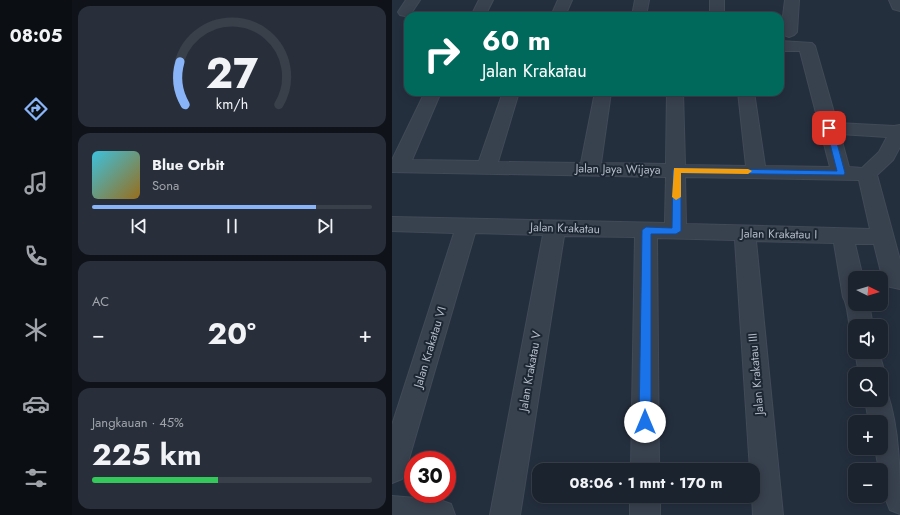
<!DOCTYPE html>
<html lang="id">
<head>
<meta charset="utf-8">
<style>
  :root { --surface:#1b232e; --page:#282f3a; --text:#f1f3f6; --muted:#a0a4aa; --line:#39404a; --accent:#8ab4f8 }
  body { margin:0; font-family:Jost,sans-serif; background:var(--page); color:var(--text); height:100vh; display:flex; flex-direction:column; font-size:15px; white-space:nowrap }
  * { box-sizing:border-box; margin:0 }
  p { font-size:13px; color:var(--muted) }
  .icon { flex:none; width:22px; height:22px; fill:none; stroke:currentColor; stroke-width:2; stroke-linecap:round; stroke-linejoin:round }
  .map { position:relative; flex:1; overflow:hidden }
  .drawer { display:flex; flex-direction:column; gap:6px; padding:6px; background:#0f1319; width:320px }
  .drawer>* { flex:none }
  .top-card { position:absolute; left:12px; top:12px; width:380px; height:84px; border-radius:12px; box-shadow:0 2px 10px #0003,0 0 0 1px var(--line); background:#00695c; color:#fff; overflow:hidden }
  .needle { width:26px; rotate:95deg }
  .tools { position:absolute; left:456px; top:271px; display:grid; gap:8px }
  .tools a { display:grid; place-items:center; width:40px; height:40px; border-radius:8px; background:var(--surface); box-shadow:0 2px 10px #0003,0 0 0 1px var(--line); font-size:20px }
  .speed { position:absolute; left:12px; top:451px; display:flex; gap:8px; font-size:20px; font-weight:700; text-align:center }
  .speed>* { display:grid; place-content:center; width:52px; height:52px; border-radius:50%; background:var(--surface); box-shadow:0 2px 10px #0003,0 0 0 1px var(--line); line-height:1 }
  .speed .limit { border:6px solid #d22; background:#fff; color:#111 }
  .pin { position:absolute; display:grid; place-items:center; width:34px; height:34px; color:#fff; margin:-17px; border-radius:8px; box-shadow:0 2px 6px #0006 }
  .me { position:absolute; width:44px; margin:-22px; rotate:0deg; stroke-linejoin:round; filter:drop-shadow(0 0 3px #0008) }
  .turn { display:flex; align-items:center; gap:14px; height:84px; padding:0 12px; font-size:18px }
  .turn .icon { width:52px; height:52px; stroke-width:2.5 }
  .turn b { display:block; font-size:28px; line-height:34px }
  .big { font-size:30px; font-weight:700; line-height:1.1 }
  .drawer .tile { flex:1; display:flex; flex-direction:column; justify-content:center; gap:6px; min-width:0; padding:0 14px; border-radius:12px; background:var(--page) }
  .drawer .dial { align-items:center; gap:0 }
  .dial svg { height:104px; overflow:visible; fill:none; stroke:var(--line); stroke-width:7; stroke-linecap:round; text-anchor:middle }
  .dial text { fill:var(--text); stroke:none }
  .song { display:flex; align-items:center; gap:12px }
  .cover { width:48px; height:48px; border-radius:6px; background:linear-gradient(135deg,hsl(190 70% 55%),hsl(40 70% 35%)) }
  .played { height:4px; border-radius:2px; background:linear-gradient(90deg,var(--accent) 80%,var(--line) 80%) }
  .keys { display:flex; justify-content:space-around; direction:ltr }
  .heat { display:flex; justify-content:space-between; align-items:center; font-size:22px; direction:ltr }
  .charge { height:6px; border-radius:3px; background:linear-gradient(90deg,#34c759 45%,var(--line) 0) }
  .trip { position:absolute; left:140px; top:463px; width:228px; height:40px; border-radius:12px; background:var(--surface); box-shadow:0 2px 10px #0003,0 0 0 1px var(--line); font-weight:700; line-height:40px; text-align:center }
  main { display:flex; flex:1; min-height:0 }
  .dock { display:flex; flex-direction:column; width:72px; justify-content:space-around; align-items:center; background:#0b0e12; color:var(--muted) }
  .dock .icon { width:28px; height:28px }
  .dock .active { color:var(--accent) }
  .dock b { font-size:18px; color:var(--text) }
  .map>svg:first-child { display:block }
</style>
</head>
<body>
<main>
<nav class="dock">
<b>08:05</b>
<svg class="icon active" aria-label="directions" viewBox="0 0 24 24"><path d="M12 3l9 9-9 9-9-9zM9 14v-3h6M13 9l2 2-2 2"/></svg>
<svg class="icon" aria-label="music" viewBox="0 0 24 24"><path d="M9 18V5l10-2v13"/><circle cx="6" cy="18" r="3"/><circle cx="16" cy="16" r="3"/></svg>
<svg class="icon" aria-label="phone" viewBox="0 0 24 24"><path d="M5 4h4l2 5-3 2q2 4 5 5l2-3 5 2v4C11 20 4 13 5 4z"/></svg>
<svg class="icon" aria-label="climate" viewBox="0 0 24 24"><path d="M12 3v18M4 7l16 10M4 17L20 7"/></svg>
<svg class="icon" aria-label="car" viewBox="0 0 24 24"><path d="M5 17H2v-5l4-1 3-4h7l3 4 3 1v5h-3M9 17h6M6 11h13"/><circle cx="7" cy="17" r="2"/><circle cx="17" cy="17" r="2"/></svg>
<svg class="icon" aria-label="filters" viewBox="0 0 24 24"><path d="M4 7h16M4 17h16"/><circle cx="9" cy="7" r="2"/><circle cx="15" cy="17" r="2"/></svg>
</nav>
<section class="drawer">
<div class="tile dial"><svg viewBox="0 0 100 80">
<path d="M14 69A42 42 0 1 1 86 69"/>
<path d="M14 69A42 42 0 0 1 10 36" stroke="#8ab4f8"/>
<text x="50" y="56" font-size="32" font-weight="700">27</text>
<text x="50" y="72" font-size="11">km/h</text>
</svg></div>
<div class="tile">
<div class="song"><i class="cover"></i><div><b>Blue Orbit</b><p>Sona</p></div></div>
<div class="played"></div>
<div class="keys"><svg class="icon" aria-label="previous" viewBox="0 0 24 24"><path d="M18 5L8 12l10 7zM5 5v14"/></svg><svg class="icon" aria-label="pause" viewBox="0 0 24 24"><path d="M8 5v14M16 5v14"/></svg><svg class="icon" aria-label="next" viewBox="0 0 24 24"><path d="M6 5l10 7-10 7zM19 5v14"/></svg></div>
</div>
<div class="tile"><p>AC</p>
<div class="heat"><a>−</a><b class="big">20°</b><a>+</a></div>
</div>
<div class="tile"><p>Jangkauan · 45%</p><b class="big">225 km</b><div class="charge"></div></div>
</section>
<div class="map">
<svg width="508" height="515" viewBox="0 0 508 515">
  <rect width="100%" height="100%" fill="#242f3e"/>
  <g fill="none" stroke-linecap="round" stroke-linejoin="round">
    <g stroke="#414a57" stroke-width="2">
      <g id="minor">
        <polygon points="14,0 28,0 18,15 13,16 8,15 6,12"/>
        <polygon points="87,0 101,0 93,16 79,16"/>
        <polygon points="166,0 180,0 173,16 159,16"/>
        <polygon points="243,0 257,0 254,16 240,16"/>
        <rect x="318" y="0" width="14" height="16"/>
        <polygon points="393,0 407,0 405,32 402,35 397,37 392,35 389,32"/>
        <polygon points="497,0 508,0 508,11 501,9"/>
        <path d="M388,41L420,43L423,46L445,123L502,126L508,125V147L501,160L485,175L508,260V289L494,286L491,280L482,244H463L471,278H463V304H477L481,326H463V334L460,333C455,321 457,307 451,297L442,243L364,241L391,515H361L360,496H361V470H358L343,240L265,238L267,470H239L243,237L172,236L128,515H98L151,235L83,233L14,469L10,479L0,483V425L62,233L0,231V217L273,223L274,177L0,172V160L33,92H49L20,160L87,161L111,92H127L106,162L189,163L203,92H219L209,163L274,164L275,92H291L293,165L354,166L346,92H362L373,166L438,167L408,51H388ZM448,134L495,137L487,152L470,168L457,167ZM293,177L467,180L478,229L294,224Z"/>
        <polygon points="463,351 487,352 493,374 489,382 489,374 467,374"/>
        <path d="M489,390L495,392C508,430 508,474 508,514L498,510C492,497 489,484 489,470H487L483,448H489V422H477L473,400H489Z"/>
        <polygon points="0,496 48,500 59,504 63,515 0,515"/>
        <rect x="238" y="496" width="30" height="19"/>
      </g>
    </g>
    <use href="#minor" fill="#38414e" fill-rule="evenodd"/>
  </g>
  <polygon fill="#1a73e8" stroke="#114b97" points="437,126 441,128 453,173 452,175 289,173 289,231 284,234 259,234 259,422 257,426 253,427 249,426 247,422 250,230 254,227 280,228 281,170 284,168 445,171 434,128"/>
  <polygon fill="#f59e0b" points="282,168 356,169 360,171 356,174 289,173 289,197 284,200 280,197"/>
  <g text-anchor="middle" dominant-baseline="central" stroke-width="4" stroke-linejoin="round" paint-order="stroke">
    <g font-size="12" fill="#b4bcc9" stroke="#1d2633">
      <text transform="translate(226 169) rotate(1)">Jalan Jaya Wijaya</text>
      <text transform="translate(173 228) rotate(2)">Jalan Krakatau</text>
      <text transform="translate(387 234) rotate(1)">Jalan Krakatau I</text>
      <text transform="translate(38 347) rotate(-73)">Jalan Krakatau VI</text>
      <text transform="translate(138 371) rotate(-80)">Jalan Krakatau V</text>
      <text transform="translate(364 374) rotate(-95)">Jalan Krakatau III</text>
    </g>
  </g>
</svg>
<div class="tools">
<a><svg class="needle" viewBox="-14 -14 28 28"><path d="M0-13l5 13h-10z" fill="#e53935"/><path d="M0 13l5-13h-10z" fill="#a0a4aa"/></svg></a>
<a><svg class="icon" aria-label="sound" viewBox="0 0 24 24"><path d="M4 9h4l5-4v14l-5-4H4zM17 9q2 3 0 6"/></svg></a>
<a><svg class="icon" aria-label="search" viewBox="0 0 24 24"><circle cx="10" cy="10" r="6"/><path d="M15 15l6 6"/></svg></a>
<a>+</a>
<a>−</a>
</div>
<div class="speed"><div class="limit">30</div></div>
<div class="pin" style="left:437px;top:128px;background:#d93025"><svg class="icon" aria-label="arrive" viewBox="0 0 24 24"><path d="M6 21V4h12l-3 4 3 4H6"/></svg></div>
<svg class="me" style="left:253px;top:422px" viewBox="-20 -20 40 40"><circle r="19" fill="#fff"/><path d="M0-13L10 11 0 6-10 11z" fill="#1a73e8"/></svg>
<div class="trip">08:06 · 1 mnt · 170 m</div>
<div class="top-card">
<div class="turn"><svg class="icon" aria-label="right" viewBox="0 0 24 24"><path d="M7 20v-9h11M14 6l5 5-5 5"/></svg><div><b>60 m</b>Jalan Krakatau</div></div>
</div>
</div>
</main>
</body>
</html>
